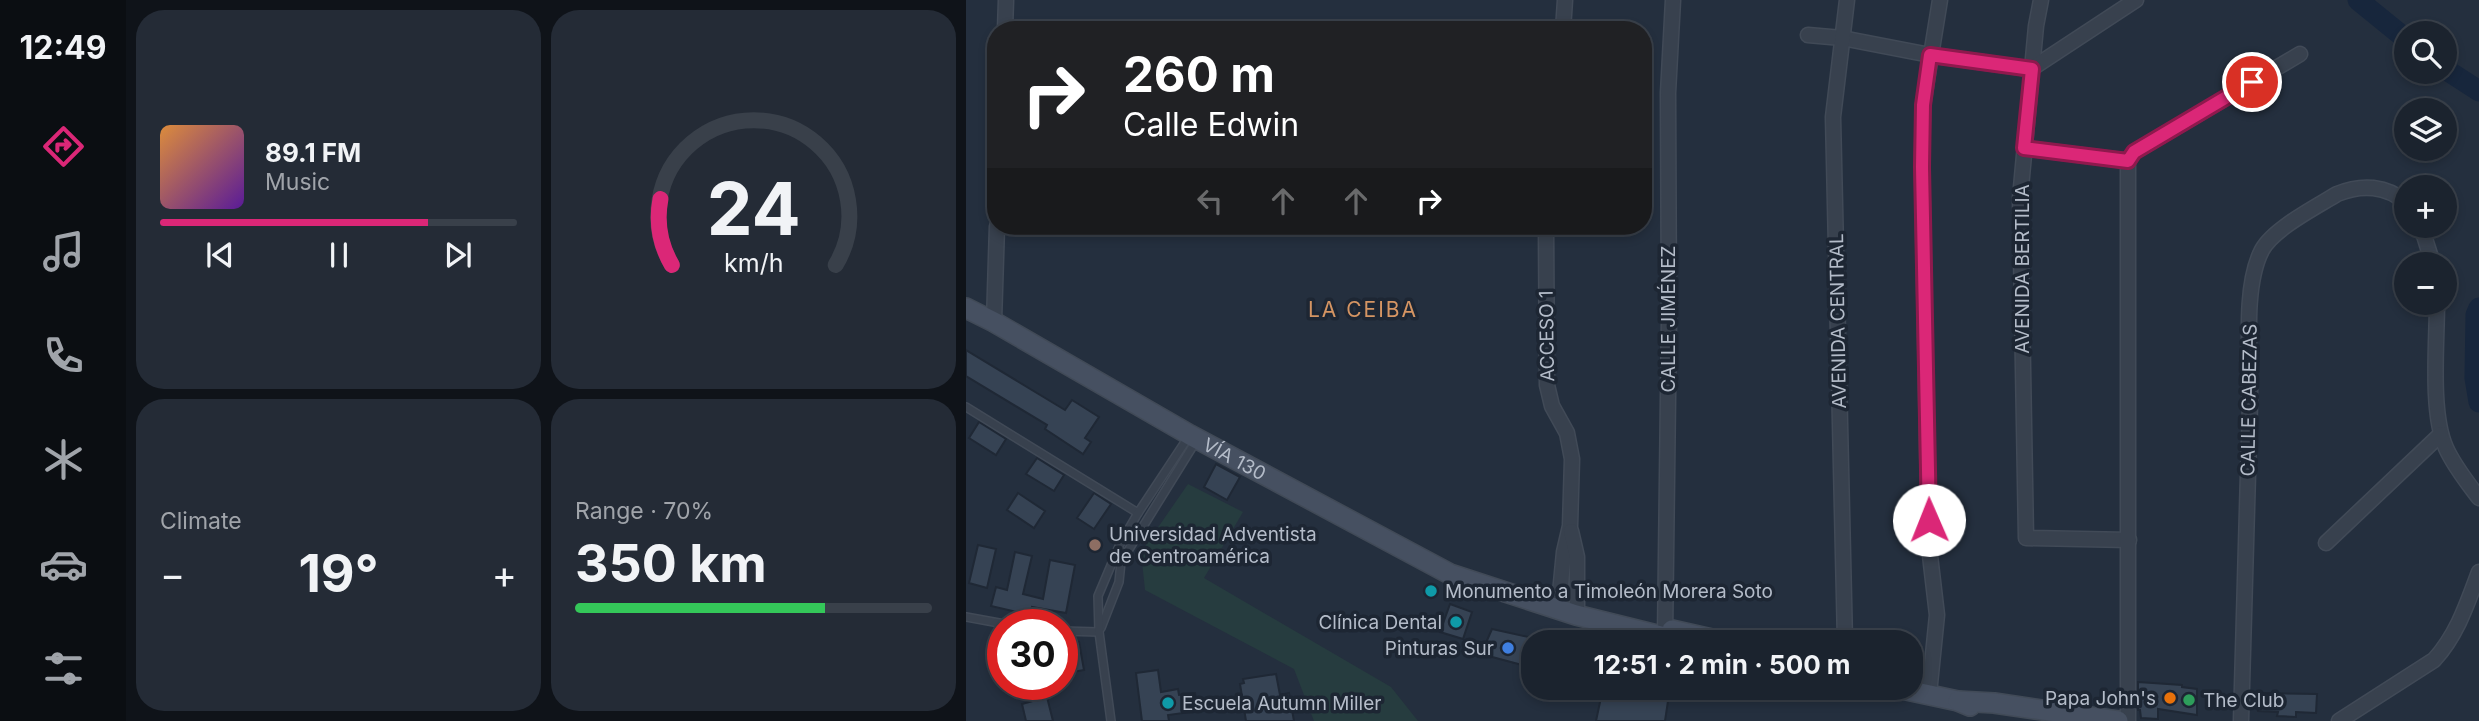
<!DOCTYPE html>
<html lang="en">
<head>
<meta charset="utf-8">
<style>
  :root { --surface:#1b232e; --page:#242b36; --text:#f1f3f6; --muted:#a0a4aa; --line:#39404a; --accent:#db2777 }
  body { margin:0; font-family:Inter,sans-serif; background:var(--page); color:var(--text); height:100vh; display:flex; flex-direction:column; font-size:26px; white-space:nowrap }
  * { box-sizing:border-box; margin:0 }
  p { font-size:23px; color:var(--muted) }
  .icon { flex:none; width:38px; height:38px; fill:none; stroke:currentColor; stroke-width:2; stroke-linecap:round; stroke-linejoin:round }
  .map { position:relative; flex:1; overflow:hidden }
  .details { display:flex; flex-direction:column; gap:10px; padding:10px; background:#0f1319; width:840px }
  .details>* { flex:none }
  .hud { position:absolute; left:21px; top:21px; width:665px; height:214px; border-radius:28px; box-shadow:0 4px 10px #0003,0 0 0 2px var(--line); background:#202124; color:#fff; overflow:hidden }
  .buttons { position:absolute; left:1428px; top:21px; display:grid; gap:14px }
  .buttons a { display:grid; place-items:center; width:63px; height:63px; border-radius:50%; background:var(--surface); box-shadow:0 4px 10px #0003,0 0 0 2px var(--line); font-size:35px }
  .speed { position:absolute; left:21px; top:609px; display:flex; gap:14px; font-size:35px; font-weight:700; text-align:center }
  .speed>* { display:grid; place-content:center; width:91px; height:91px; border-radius:50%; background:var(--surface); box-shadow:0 4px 10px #0003,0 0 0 2px var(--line); line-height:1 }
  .speed .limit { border:10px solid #d22; background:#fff; color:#111 }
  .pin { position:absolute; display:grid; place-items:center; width:60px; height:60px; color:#fff; margin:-30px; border:4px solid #fff; border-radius:50%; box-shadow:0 2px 7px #0007 }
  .me { position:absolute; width:77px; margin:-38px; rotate:359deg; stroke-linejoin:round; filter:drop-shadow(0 0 5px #0008) }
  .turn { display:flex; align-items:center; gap:24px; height:147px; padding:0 21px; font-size:32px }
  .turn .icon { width:91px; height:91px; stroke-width:2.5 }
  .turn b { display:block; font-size:49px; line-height:60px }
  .lanes { display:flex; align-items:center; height:66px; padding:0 21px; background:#0003; justify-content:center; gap:35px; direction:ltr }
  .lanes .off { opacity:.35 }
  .big { font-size:52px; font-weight:700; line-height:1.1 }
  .details .tile { flex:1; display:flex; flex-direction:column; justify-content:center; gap:10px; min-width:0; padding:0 24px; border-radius:28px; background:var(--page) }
  .details .dial { align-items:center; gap:0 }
  .dial svg { height:182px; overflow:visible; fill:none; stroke:var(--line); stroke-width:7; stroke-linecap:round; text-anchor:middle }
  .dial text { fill:var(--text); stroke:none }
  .song { display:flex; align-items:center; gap:21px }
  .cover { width:84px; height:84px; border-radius:10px; background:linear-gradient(135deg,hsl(30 70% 55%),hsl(270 70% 35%)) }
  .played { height:7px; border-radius:4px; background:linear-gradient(90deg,var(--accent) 75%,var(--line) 75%) }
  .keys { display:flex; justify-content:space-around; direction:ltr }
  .heat { display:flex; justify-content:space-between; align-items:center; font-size:38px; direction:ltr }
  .charge { height:10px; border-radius:5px; background:linear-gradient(90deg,#34c759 70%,var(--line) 0) }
  .details .tiles { flex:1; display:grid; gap:10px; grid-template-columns:repeat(2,1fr) }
  .trip { position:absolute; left:555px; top:630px; width:402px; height:70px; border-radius:28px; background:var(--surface); box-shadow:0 4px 10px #0003,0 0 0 2px var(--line); font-weight:700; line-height:70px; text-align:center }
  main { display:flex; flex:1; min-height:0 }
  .menu { display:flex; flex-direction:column; width:126px; justify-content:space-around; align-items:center; background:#0b0e12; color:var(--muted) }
  .menu .icon { width:49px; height:49px }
  .menu .active { color:var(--accent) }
  .menu b { font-size:32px; color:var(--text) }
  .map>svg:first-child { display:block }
</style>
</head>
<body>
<main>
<nav class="menu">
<b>12:49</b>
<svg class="icon active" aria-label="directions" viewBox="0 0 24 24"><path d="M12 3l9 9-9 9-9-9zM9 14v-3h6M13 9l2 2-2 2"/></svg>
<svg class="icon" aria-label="music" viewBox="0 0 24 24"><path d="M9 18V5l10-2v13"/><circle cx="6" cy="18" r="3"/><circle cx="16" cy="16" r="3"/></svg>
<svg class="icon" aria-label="phone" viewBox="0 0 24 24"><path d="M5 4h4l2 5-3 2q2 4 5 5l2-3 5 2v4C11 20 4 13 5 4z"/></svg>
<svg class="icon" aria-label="climate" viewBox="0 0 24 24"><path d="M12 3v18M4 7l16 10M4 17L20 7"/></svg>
<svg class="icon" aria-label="car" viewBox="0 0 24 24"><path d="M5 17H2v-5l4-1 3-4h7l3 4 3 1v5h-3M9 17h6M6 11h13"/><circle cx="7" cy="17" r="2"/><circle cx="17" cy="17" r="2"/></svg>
<svg class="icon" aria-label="filters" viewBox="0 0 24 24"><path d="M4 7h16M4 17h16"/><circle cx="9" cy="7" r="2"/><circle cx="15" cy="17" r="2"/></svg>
</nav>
<section class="details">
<div class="tiles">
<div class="tile">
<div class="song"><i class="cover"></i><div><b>89.1 FM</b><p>Music</p></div></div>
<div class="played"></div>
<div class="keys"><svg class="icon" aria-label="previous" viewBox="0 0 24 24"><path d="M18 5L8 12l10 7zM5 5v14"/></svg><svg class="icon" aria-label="pause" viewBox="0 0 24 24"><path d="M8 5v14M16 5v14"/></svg><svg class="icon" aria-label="next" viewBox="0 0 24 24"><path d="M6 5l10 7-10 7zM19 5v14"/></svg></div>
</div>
<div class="tile dial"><svg viewBox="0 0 100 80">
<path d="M14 69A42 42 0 1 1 86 69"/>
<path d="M14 69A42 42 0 0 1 9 40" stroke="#db2777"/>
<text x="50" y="56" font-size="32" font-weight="700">24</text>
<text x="50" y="72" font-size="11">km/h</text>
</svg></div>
<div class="tile"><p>Climate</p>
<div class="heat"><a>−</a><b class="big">19°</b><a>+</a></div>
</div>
<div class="tile"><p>Range · 70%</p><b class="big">350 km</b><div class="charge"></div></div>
</div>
</section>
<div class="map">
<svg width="1513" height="721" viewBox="0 0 1513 721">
  <rect width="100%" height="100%" fill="#242f3e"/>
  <polygon fill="#263c3f" points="222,484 277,512 238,578 425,687 452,721 348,721 328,669 179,590 175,552"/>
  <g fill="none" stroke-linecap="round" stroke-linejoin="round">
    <g stroke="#17263c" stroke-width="21">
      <polyline points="1392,0 1440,39"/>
      <polyline points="1479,69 1513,91"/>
      <polyline points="1513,308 1510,315 1509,378 1513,402"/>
    </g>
  </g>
  <g fill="#364354" stroke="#1f2835" stroke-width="2">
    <polygon points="0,350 99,410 106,400 133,417 119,438 125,442 117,454 79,429 81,425 0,376"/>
    <polygon points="13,422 40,439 30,455 3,438"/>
    <polygon points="71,458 98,475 88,491 60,474"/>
    <polygon points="250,464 274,477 261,500 238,487"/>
    <polygon points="52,493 79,511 68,528 41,510"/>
    <polygon points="128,493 145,504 128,529 111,518"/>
    <polygon points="12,545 30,549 21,588 3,583"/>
    <polygon points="49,552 66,556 57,594 77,599 84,560 109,565 100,613 66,607 64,615 25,606 30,587 41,590"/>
    <polygon points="484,604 506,612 497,639 474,632"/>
    <polygon points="526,629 567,638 567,662 557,659 556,665 515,654"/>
    <polygon points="113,642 118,670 96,674 96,645"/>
    <polygon points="192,670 195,692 212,689 213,695 229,693 232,711 202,715 203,721 176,721 170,673"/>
    <polygon points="310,674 314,695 323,693 328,721 280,721 274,684 278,683 277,679"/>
    <polygon points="1172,682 1216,685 1216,687 1231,689 1231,715 1192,709 1192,719 1175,718 1174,710 1172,710"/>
    <polygon points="637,688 704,688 699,721 630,721"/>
    <polygon points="1293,693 1351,694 1350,713 1330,712 1330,717 1311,716 1312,712 1292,711"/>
    <polygon points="81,697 87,721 60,721 56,704"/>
  </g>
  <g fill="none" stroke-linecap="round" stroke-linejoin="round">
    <g stroke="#414a57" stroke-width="10">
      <g id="service">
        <polyline points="0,407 172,513"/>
        <polyline points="0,617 44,625"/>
        <polyline points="135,628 153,582 155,562 230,441"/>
        <polyline points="96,631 133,632"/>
        <polyline points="145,721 133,632 132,596 154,544 172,513 223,436"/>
      </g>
    </g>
    <g stroke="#414a57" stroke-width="17">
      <g id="minor">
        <polyline points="1075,0 1070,26 1054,198 1060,538 1163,540"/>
        <polyline points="39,30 40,0"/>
        <polyline points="597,30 599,0"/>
        <polyline points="842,35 876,38 964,55 1065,69 1170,0"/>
        <polyline points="1058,148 1162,161 1168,152 1334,54"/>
        <polyline points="580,226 581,385 586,406 601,433 606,459 604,526 598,552 593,603"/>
        <polyline points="1455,226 1467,264"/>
        <path d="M1471,303C1471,342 1464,413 1480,448C1488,466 1501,482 1513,498"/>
        <polyline points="28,322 31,226"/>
        <polyline points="605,531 611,557 611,607"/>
        <polyline points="1360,543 1475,434"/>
        <polyline points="699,638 703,317 702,93 707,0"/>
        <polyline points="879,642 867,117 881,0"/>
        <polyline points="963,694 971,615 963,547 956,167 957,105 974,0"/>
        <polyline points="1162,721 1162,161"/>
        <path d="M1275,721C1278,615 1281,509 1284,403C1285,359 1276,288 1296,250C1307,229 1350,207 1371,194C1395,184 1421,185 1440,203"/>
        <path d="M1373,721L1468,660C1491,635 1501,604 1513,572"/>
      </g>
    </g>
    <g stroke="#414a57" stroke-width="22">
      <g id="secondary">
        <path id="s1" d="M0,308L28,322L224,435L484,574L610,615L719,642"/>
        <polyline points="706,630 759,642"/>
        <polyline points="931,688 992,701 1004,706"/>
        <polyline points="992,701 1028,703 1152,721"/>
      </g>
    </g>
    <use href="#service" stroke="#38414e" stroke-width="7"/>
    <use href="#minor" stroke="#38414e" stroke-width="14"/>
    <use href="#secondary" stroke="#465061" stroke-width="19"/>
  </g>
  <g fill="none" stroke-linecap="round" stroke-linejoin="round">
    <g stroke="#8e194d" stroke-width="18">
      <polyline id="route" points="963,520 956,167 957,105 964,55 1066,69 1058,148 1162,161 1168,152 1286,82"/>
    </g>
    <use href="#route" stroke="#db2777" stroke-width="12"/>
  </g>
  <circle fill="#8d6e63" stroke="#1d2633" stroke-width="2.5" cx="129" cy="545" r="7"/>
  <g fill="#0f9aa8" stroke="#1d2633" stroke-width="2.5">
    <circle cx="465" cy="591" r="7"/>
    <circle cx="490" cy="622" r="7"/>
    <circle cx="202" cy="703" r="7"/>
  </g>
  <circle fill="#3f7fe0" stroke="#1d2633" stroke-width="2.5" cx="542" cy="648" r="7"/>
  <circle fill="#e8710a" stroke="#1d2633" stroke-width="2.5" cx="1204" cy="698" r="7"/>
  <circle fill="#2e9e5b" stroke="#1d2633" stroke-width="2.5" cx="1223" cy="700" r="7"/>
  <g text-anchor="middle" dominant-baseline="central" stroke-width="7" stroke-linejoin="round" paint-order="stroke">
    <g font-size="19" fill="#b4bcc9" stroke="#1d2633">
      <text transform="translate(1056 269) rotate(-90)">AVENIDA BERTILIA</text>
      <text transform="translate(702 319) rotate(-90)">CALLE JIMÉNEZ</text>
      <text transform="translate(872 321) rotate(-91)">AVENIDA CENTRAL</text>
      <text transform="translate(581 336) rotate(-91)">ACCESO 1</text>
      <text transform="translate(1283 400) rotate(-89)">CALLE CABEZAS</text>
      <text stroke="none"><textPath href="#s1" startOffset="308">VÍA 130</textPath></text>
    </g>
    <g font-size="19" fill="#b4bcc9" stroke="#1d2633" text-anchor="start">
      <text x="143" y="534">Universidad Adventista<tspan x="143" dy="22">de Centroamérica</tspan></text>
      <text x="479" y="591">Monumento a Timoleón Morera Soto</text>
      <text x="476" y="622" text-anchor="end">Clínica Dental</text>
      <text x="528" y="648" text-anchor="end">Pinturas Sur</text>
      <text x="1190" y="698" text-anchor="end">Papa John's</text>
      <text x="1237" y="700">The Club</text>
      <text x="216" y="703">Escuela Autumn Miller</text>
    </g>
    <g font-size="21" letter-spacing="2" fill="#d59563" stroke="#1d2633">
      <text x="397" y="309">LA CEIBA</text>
    </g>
  </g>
</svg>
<div class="buttons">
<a><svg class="icon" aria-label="search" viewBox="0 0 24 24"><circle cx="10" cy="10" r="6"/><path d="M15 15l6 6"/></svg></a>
<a><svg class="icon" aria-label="layers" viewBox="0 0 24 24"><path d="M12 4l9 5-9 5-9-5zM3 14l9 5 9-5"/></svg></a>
<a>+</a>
<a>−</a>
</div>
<div class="speed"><div class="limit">30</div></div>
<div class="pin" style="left:1286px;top:82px;background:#d93025"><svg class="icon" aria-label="arrive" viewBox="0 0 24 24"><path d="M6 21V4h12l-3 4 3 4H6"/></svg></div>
<svg class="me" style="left:963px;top:520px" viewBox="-20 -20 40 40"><circle r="19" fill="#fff"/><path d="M0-13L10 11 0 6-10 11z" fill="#db2777"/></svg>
<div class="trip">12:51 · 2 min · 500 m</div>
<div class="hud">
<div class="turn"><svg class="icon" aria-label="right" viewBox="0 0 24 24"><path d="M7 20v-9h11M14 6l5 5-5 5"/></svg><div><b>260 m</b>Calle Edwin</div></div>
<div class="lanes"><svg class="icon off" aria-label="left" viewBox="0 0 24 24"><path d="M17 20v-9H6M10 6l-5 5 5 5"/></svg><svg class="icon off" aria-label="ahead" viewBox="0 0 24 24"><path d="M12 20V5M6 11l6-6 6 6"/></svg><svg class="icon off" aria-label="ahead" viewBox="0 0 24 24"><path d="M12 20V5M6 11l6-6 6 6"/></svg><svg class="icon" aria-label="right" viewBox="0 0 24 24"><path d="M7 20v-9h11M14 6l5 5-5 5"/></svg></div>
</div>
</div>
</main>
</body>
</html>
